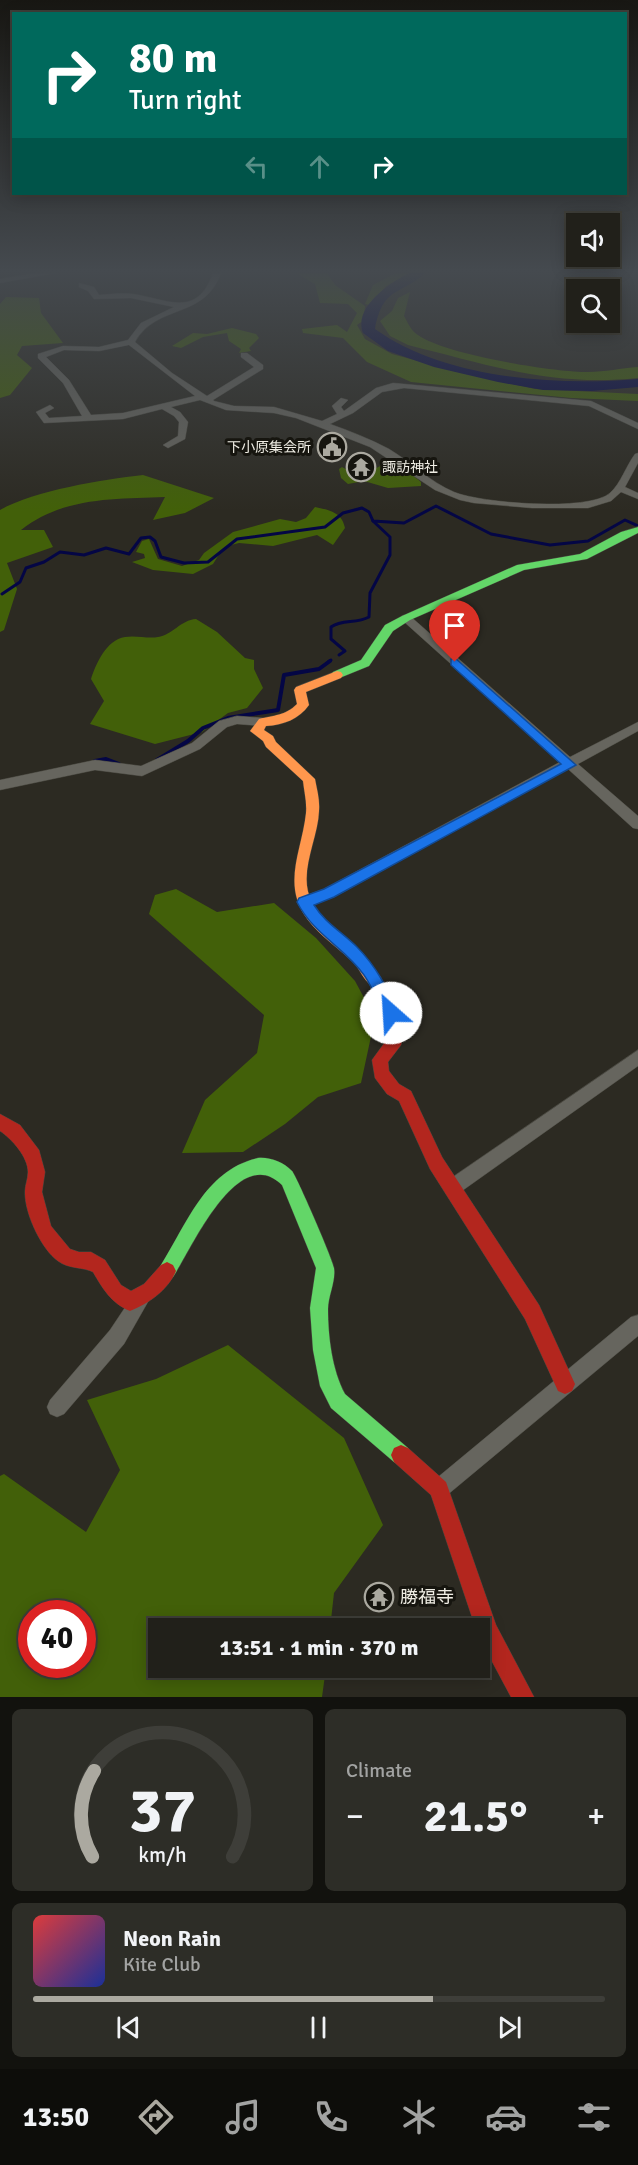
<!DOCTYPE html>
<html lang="en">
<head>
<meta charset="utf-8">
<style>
  :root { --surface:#21201a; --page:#2d2d27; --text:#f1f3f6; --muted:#a2a3a2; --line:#3e3e39; --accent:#aba9a0 }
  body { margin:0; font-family:Signika,"Noto Sans JP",sans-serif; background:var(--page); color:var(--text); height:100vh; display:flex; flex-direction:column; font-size:22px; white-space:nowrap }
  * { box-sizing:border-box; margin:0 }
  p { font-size:20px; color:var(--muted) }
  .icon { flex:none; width:33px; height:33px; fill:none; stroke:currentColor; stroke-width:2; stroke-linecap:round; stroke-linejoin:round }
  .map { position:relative; height:1697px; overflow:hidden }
  .sheet { display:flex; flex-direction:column; gap:12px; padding:12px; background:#12120e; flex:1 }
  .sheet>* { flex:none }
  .banner { position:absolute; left:12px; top:12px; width:615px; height:183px; border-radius:0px; box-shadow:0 3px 15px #0003,0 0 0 2px var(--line); background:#00695c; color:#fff; overflow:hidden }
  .controls { position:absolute; left:566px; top:213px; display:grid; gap:12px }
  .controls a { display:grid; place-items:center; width:54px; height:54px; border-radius:0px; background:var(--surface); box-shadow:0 3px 15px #0003,0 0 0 2px var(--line); font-size:30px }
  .speed { position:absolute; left:18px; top:1600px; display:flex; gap:12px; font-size:30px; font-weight:700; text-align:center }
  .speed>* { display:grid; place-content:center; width:78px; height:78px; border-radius:50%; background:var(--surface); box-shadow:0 3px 15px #0003,0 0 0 2px var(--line); line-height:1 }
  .speed .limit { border:9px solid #d22; background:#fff; color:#111 }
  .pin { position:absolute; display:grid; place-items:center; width:51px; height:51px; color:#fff; margin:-62px -26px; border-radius:50% 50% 50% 0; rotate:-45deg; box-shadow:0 0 6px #0007 }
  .pin .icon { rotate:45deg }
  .me { position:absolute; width:66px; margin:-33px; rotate:334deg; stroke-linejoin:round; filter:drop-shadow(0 0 4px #0008) }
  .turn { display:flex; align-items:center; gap:21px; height:126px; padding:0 18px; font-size:27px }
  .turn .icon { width:78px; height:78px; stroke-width:2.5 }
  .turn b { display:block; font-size:42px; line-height:51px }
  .lanes { display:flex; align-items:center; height:57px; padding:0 18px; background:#0003; justify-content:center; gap:30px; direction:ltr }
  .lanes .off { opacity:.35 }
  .big { font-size:45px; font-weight:800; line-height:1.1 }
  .sheet .card { flex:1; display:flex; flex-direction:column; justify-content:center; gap:9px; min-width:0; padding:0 21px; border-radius:9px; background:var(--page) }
  .sheet .dial { align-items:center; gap:0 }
  .dial svg { height:156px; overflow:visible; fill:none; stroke:var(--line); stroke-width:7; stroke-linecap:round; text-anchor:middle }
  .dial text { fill:var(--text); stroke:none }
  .song { display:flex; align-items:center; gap:18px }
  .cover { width:72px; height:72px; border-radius:9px; background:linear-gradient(135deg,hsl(0 70% 55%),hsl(230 70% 35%)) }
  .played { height:6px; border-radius:3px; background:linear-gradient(90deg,var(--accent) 70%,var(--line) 70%) }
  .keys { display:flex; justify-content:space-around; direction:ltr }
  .heat { display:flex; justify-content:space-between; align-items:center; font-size:33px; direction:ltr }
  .sheet .tiles { flex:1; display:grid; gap:12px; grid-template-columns:1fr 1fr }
  .card:last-child { grid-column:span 2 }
  .trip { position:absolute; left:148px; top:1618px; width:342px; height:60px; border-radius:0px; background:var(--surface); box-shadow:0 3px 15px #0003,0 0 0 2px var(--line); font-weight:800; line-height:60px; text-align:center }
  .tabs { display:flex; height:96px; justify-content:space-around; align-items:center; background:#0d0d0a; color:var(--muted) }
  .tabs .icon { width:42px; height:42px }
  .tabs .on { color:var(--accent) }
  .tabs b { font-size:27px; color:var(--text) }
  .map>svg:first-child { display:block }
</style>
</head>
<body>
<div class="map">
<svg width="638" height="1697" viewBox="0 0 638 1697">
  <rect width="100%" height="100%" fill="#2c2a22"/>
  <g fill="#426009" fill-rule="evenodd">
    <polygon points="296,273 327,273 335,285 365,306 364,320 357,325 365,339 392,354 455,371 535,389 638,394 638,401 571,398 411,382 367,362 343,338 303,333 302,329 337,325 347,332 357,313 348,304 320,303 315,284"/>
    <polygon points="396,273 411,273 386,286 370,305 365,304 373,285"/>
    <path d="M410,292L404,316C407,321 410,328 414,332C437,354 554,372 588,372C605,372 621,368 638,367V378C552,387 489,365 408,345L390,336L380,321L392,311L398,298Z"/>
    <polygon points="6,297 39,298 41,313 63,343 22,346 17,355 32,368 10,395 0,398 0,304"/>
    <polygon points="232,328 256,334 259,338 249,348 251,351 239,353 241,349 229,341 227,333 203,337 181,348 172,346 193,333 207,334"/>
    <path d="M397,462L421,482V486L388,488L364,481L348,484L341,478L339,469L342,467C372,484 370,463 397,462Z"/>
    <path d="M143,475L214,498L185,513L153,520L165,497C114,499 63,497 21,530H44L53,547L7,563L17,589L4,630L0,632V510C36,490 101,480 143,475Z"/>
    <path d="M315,507C329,510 342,512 345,528L333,545L317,535L273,546L239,543L231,545L220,553L213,564L193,574L153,570L132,562L145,558L144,554L136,552L142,541L149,539L158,559L182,566L199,560L204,553L233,532L280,519L296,522L306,518Z"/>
    <path d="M196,619L217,632L245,658L254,660V669L263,688L247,708L228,713L202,732L155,744L90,724L104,701L91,679C96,664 106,640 125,637C136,635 148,639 158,637C172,635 181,620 196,619Z"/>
    <polygon points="176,889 217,912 274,903 316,938 355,981 375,1018 361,1083 318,1097 285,1124 243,1152 182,1153 205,1100 257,1053 264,1015 149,914 155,895"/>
    <path d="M228,1345L344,1438L383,1525L334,1593L330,1629H159V1668H326L322,1697H0V1476L4,1474L86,1532L120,1470L87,1400L156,1379ZM32,1614H82V1665H32Z"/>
  </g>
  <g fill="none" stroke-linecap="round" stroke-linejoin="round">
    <g stroke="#040645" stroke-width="3">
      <polyline points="2,594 20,582 26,568 44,562 60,552 84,555 106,548 129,554 141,538 150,537 155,541 161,557 184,563 208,562 237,539 325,527 343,513 362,508 369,512 373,521 404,523 436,506 491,534 550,545 588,541 625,520 638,526"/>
      <path d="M339,655L345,651L331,639V627C342,619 356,624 369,617L370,593L390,555V537L373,521"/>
      <polyline points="328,662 331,660"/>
    </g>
    <g stroke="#040645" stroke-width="4">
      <polyline points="157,760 188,741 203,728 228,718 278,710 284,675 319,669 330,661"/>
      <polyline points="95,761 106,759 119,764"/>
    </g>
    <path fill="#040645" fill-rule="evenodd" d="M409,273H425C400,296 383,286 375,329C445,379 555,386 638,379V387L592,391L543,390L498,382L434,367L388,351L363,333C353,307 390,283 409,273Z"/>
    <g stroke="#48473f" stroke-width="1">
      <g id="street">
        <polygon points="36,273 56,273 0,283 0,279"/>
        <path d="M213,273H221C204,320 157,303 135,342L172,373L207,396L254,367L241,357V353H247L263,365V369L213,400L214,401L234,406L274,407L322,421L337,414L332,406L341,398L348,400L341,407L344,411L376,388L393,383L591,401L638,423V429L589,406L404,388L382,392L353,413L330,424C350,431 370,439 389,449C411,462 430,482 454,492C480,503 589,512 610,493C621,483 626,466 635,454L638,453V463L625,487L638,493V499L621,492L611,501L588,508H532L474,503L460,500L435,490L370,447L296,418L274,413L226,410L200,400L171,407L180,412L188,422L185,439L168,448L163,445L178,436L179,422L174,416L162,409L123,419L44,423L36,412L50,405L54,408L45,413L49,418L82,416L63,383L38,358V354L63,346L99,347L128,340L141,323L174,307L131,298L94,299L88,291L79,287V283L94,287L99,295C110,294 122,293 133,294C167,299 197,319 213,273ZM129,345L195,396L123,413L91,415L69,380L46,357L64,350L99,351Z"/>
        <polygon points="406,615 410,616 570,757 638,722 638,731 578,764 638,816 638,829 633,828 568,769 334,897 304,908 299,906 297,902 299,898 324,889 560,762 402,620 402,616"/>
        <polygon points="237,716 263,718 269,722 263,726 237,724 227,727 200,749 142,776 95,770 0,790 0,780 95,760 141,766 192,743 219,721"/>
        <polygon points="638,1050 638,1066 459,1193 453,1195 447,1193 444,1187 447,1181"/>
        <polygon points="140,1291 146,1294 149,1300 124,1344 64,1414 57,1417 50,1414 47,1407 50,1400 110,1330 134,1294"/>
        <polygon points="638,1315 638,1336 446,1496 439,1499 432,1496 429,1489 432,1482 631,1317"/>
      </g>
    </g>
    <g stroke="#48473f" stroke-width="1">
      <g id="fast">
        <polygon points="638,527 638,533 587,559 524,570 410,620 393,631 369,666 337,679 331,675 333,672 361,660 385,625 402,616 517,565 580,554 621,532"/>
        <path d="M258,1158C270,1157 283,1162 292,1171C296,1175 333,1260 334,1268C336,1281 328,1296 328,1309C328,1336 332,1370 345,1394L408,1448L411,1455L408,1462L401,1465L394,1462L331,1408L320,1386L313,1350L310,1308L316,1268L282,1185C238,1141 191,1250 173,1277L167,1280L161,1277L158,1271L161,1265C187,1224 205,1170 258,1158Z"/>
      </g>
    </g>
    <g stroke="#48473f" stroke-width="1">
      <path id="slow" d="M337,671L341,672L343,675L341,678L306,692L309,705C299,719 284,725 266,726L264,730L273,736L276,742L315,779C317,790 320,800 319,811C318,840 297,874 312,902C328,935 366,948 382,981L380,986C368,990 362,973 355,964C340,949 321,937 308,920C281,885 302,851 306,813C307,802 304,791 303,781L266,747L263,741L250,731L259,719C274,715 285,716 297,704L294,690L296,687Z"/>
    </g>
    <g stroke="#48473f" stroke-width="1">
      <g id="jam">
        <polygon points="375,975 380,976 405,1026 401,1045 388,1062 389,1071 399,1084 411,1091 442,1157 539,1305 575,1384 572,1391 565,1394 558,1391 525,1319 430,1169 399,1101 387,1094 375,1078 372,1060 388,1038 389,1026 368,981 370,976"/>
        <path d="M0,1114L20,1125L39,1150L45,1172L42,1192L51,1226L70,1249L79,1252H91L105,1260L121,1285L131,1291L144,1284L161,1265L167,1262L173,1265L176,1271C168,1290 148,1304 130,1311C111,1303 103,1289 93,1272C84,1267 68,1269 58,1261C41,1249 24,1212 25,1191C25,1185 28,1179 28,1172C28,1157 12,1139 0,1131Z"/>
        <polygon points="401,1445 408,1448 446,1482 496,1625 534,1697 511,1697 480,1639 480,1629 476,1629 431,1495 394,1462 391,1455 394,1448"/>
      </g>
    </g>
    <use href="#street" fill="#66655e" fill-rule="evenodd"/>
    <use href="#fast" fill="#63d668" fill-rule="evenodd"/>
    <use href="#slow" fill="#ff974d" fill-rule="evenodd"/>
    <use href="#jam" fill="#b3261e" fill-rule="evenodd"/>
  </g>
  <linearGradient id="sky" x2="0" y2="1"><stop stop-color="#181713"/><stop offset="0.53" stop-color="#454a4f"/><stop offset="1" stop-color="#454a4f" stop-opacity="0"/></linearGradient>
  <rect width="638" height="511" fill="url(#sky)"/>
  <path fill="#1a73e8" stroke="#114b97" stroke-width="1.5" d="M455,658L576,765L334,897L314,905C325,923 342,932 357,947C376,966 387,988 399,1013L397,1018L391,1020L386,1018C379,1004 373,988 364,975C344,947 314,935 297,902L299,898L324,889L561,764L451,665V659Z"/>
  <defs>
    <g id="civic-ring" transform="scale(1.5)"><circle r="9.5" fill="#16150f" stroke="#aba9a0" stroke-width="1.5"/><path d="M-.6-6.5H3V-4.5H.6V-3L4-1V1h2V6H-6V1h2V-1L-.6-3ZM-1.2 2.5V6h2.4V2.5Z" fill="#aba9a0"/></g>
    <g id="temple-ring" transform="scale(1.5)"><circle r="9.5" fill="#16150f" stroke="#aba9a0" stroke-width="1.5"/><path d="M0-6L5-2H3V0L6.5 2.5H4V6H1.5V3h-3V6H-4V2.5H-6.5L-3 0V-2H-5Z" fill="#aba9a0"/></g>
  </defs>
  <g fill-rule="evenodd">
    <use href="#civic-ring" x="332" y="447"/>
    <use href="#temple-ring" x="361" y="467"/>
    <use href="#temple-ring" x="379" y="1597"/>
  </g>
  <g text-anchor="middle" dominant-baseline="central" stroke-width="6" stroke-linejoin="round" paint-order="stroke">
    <g font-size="14" fill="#efede4" stroke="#16150f" text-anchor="end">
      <text x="311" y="447">下小原集会所</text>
      <text x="382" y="467" text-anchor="start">諏訪神社</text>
    </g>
    <g font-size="18" fill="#efede4" stroke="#16150f" text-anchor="start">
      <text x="400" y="1597">勝福寺</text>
    </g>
  </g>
</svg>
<div class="controls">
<a><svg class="icon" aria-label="sound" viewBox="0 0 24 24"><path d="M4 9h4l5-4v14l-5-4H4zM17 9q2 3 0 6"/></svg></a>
<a><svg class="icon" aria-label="search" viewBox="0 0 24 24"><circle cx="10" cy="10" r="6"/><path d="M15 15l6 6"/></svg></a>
</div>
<div class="speed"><div class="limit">40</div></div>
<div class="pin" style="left:455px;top:662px;background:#d93025"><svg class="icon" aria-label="arrive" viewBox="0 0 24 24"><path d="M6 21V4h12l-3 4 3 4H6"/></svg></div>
<svg class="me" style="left:391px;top:1013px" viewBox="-20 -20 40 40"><circle r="19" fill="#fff"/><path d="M0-13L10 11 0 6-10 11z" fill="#1a73e8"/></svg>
<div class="trip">13:51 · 1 min · 370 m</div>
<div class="banner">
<div class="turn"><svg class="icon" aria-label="right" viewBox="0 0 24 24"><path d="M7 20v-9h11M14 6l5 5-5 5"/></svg><div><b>80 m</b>Turn right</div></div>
<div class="lanes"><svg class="icon off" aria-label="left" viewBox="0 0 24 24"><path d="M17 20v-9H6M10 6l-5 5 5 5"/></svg><svg class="icon off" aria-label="ahead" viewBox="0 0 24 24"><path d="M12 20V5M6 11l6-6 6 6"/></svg><svg class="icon" aria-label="right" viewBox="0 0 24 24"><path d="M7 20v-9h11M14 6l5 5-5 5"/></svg></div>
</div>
</div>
<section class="sheet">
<div class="tiles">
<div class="card dial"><svg viewBox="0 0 100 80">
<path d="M14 69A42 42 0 1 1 86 69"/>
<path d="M14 69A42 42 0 0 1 15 25" stroke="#aba9a0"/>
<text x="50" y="56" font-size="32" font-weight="700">37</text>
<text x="50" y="72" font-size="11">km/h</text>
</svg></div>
<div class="card"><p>Climate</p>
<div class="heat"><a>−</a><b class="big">21.5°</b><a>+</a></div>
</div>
<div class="card">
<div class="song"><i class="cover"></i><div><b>Neon Rain</b><p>Kite Club</p></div></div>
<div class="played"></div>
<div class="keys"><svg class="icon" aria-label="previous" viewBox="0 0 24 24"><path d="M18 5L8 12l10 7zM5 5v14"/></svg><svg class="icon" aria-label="pause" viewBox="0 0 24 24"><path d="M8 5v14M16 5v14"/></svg><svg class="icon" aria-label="next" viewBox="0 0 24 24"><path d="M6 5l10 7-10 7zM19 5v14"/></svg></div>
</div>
</div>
</section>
<nav class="tabs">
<b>13:50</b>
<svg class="icon on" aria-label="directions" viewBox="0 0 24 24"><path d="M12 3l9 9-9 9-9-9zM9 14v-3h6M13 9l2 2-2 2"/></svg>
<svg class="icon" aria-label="music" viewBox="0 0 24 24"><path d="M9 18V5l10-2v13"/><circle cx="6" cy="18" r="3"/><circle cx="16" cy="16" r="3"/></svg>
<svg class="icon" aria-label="phone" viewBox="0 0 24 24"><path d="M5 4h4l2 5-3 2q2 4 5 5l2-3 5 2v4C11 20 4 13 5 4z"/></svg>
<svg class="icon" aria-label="climate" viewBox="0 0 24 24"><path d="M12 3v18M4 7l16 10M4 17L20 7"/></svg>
<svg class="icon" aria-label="car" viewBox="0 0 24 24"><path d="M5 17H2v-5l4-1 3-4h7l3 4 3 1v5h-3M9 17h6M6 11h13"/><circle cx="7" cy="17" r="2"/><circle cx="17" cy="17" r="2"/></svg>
<svg class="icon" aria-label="filters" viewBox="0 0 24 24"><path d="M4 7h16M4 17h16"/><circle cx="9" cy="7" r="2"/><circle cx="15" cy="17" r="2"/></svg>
</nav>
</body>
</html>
